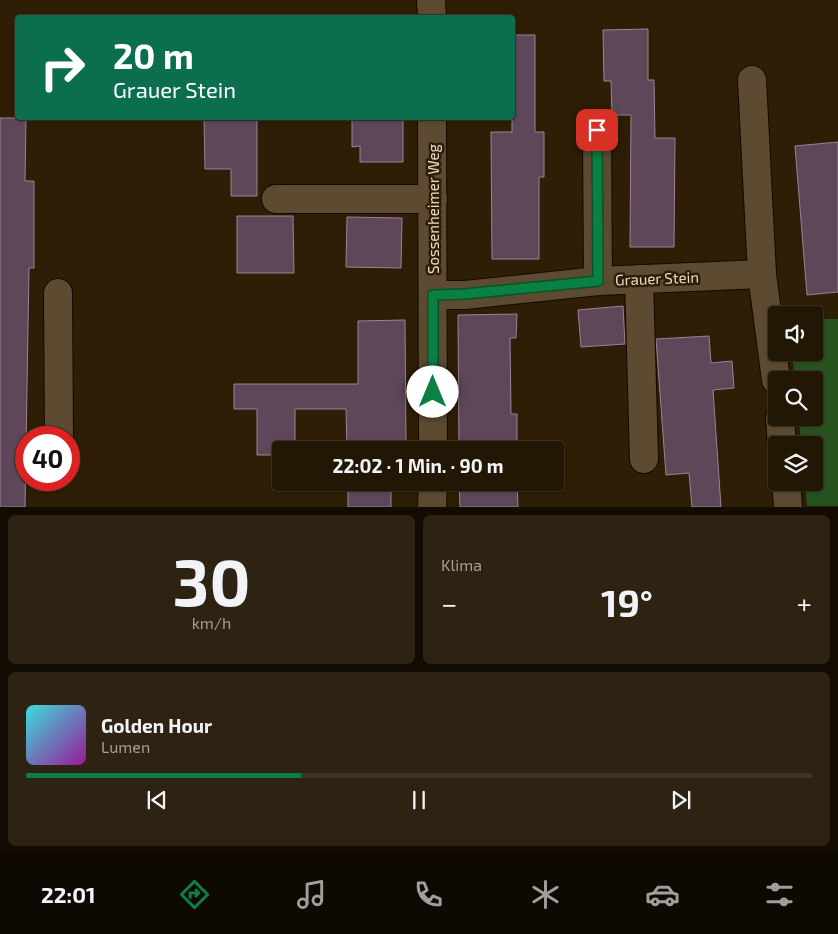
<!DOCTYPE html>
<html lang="de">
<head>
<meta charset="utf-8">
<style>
  :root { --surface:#221604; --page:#2e2313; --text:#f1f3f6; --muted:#a29f9a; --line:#3f3526; --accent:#0b8043 }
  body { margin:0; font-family:"Exo 2",sans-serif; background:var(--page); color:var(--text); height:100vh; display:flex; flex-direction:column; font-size:19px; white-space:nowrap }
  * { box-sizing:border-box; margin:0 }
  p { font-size:16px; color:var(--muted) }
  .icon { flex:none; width:28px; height:28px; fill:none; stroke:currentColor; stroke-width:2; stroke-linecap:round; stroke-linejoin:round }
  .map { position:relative; height:507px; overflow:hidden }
  .details { display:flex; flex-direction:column; gap:8px; padding:8px; background:#130c02; flex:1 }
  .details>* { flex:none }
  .guide { position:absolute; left:15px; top:15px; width:500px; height:105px; border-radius:5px; box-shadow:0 1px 4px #0004,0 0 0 1px var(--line); background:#0b6e4f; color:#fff; overflow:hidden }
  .controls { position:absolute; left:768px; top:306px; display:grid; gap:10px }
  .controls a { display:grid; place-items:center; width:55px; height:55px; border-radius:5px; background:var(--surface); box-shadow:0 1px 4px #0004,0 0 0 1px var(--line); font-size:25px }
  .speed { position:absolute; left:15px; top:426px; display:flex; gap:10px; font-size:25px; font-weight:700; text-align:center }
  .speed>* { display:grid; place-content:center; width:65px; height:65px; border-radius:50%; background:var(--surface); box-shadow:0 1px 4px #0004,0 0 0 1px var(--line); line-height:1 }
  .speed .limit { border:8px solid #d22; background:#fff; color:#111 }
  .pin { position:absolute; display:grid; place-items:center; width:42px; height:42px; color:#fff; margin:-21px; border-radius:10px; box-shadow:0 2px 8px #0006 }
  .me { position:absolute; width:55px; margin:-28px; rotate:0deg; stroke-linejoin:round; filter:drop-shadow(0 0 4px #0008) }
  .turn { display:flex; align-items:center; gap:18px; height:105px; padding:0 15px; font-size:22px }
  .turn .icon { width:65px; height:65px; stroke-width:2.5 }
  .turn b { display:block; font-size:35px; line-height:42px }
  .big { font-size:38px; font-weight:700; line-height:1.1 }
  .details .tile { flex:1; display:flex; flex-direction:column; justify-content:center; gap:8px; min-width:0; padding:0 18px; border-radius:8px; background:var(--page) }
  .details .dial { align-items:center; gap:0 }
  .dial b { font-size:65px; line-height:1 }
  .song { display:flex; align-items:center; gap:15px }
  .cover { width:60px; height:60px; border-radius:8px; background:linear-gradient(135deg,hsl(180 70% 55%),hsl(300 70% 35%)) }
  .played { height:5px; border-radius:2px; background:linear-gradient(90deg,var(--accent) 35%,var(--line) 35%) }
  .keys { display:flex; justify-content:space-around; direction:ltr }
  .heat { display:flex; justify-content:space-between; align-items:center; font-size:28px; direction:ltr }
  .details .tiles { flex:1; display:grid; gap:8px; grid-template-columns:1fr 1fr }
  .tile:last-child { grid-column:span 2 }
  .trip { position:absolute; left:272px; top:441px; width:292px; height:50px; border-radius:5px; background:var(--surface); box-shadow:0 1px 4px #0004,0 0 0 1px var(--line); font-weight:700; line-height:50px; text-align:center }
  .dock { display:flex; height:80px; justify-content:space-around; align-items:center; background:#0e0902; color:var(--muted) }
  .dock .icon { width:35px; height:35px }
  .dock .current { color:var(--accent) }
  .dock b { font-size:22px; color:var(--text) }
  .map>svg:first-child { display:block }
</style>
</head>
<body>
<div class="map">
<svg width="838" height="507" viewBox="0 0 838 507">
  <rect width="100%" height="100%" fill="#2d1e05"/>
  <polygon fill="#295221" points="814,319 838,319 838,506 807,506 805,483 814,482 814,445 801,445 799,418 814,418 814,380 795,380 792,353 814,352"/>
  <g fill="#5f475a" stroke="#9d8197">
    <polygon points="648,29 648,80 654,80 655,138 675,138 674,247 630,247 631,115 612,115 611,81 604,81 603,30"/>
    <polygon points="512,35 535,35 535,132 544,132 544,177 539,177 539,259 492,259 491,132 512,132"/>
    <polygon points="0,118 26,118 25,181 34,181 34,268 29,268 25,507 0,507"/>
    <polygon points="204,118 257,118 257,196 231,196 231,169 205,169"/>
    <polygon points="352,118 403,118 403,162 360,162 360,146 352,147"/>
    <polygon points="838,142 838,292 807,295 795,146"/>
    <polygon points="237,216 293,216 294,273 237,273"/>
    <polygon points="347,217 402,218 401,268 346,267"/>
    <polygon points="623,306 625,344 581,347 578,310"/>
    <polygon points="517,314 516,338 510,338 511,414 517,414 517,450 459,450 458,315"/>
    <polygon points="405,320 406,444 391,444 391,450 347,450 346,409 295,409 295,450 281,450 281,455 257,455 257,409 234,409 234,384 358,384 358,321"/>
    <polygon points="709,336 711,363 732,361 734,388 713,390 721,507 692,507 689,473 666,475 656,339"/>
    <rect x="348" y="482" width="43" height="25"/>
    <polygon points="459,482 517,482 518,507 460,507"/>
  </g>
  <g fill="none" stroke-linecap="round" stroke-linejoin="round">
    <g stroke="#150800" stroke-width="30">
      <g id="minor">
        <polyline points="431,0 432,18"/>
        <polyline points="752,80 762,274 776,380"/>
        <polyline points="432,118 433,450"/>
        <polyline points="597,130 598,281"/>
        <polyline points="276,199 433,199"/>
        <polyline points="639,279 644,459"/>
        <polyline points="58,293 59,438"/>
        <polyline points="433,295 465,295 598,281 762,274"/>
        <polyline points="780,418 782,445"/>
        <polyline points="786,482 788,507"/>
        <polyline points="432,507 433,482"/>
      </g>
    </g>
    <use href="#minor" stroke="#5c4b31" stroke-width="28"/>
  </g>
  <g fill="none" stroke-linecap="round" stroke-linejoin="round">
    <g stroke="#07532c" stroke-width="12">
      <polyline id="route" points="433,392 433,295 465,294 598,281 597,130"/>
    </g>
    <use href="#route" stroke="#0b8043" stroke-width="9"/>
  </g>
  <g text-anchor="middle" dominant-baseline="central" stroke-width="5" stroke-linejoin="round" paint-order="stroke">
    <g font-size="15" fill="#e4dacb" stroke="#2d1e05">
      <text transform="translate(433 209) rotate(-90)">Sossenheimer Weg</text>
      <text transform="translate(657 278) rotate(-2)">Grauer Stein</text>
    </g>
  </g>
</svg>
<div class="controls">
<a><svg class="icon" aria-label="sound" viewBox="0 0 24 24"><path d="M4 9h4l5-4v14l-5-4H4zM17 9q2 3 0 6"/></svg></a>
<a><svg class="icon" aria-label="search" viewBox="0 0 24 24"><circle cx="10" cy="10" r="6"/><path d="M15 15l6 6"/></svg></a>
<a><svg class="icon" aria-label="layers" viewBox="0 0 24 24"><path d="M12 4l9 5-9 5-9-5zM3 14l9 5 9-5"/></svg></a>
</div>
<div class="speed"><div class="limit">40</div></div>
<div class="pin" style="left:597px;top:130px;background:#d93025"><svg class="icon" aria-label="arrive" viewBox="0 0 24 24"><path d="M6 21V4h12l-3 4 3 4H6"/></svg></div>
<svg class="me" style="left:433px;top:392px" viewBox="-20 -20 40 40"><circle r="19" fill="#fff"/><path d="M0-13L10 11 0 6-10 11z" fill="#0b8043"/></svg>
<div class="trip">22:02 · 1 Min. · 90 m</div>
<div class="guide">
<div class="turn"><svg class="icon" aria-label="right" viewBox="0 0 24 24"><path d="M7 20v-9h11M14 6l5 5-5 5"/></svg><div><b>20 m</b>Grauer Stein</div></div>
</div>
</div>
<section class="details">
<div class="tiles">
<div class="tile dial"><b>30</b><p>km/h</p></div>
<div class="tile"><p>Klima</p>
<div class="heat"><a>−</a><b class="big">19°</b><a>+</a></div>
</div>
<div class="tile">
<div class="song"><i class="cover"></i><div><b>Golden Hour</b><p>Lumen</p></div></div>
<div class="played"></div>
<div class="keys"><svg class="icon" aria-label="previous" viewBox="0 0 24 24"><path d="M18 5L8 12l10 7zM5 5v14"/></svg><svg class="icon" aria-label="pause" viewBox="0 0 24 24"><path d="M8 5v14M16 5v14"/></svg><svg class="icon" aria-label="next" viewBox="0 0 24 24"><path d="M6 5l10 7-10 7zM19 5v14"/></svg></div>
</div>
</div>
</section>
<nav class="dock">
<b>22:01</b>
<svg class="icon current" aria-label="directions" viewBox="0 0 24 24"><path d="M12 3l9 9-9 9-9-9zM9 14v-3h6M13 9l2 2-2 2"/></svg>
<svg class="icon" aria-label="music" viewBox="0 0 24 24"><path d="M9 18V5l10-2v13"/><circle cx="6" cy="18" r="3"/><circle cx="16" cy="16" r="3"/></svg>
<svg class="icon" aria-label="phone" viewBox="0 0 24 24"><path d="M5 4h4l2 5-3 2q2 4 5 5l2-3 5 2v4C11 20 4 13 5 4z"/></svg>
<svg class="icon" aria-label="climate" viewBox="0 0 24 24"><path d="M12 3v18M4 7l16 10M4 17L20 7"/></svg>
<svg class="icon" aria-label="car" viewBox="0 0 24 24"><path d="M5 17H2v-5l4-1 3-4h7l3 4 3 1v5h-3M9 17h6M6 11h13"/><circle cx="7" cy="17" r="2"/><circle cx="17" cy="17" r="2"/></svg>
<svg class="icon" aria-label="filters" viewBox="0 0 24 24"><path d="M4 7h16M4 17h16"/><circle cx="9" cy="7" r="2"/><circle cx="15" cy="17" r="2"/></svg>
</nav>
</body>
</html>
